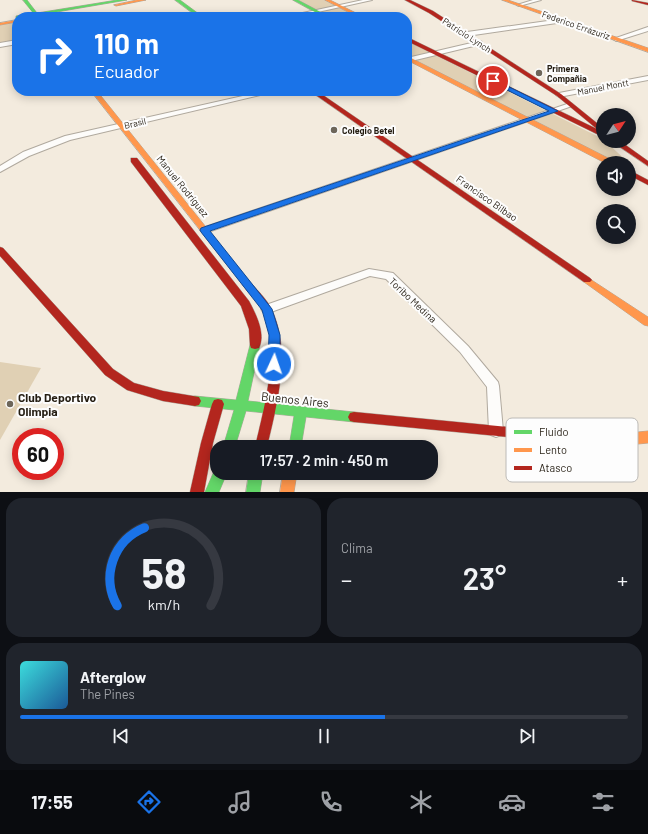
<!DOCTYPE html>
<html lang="es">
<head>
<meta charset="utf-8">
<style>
  :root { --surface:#171b24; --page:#20242c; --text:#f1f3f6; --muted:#9ea1a6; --line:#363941; --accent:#1a73e8 }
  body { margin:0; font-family:Barlow,sans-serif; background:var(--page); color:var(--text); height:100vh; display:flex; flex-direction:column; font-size:15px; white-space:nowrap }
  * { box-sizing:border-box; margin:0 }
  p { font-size:13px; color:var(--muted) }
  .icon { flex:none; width:22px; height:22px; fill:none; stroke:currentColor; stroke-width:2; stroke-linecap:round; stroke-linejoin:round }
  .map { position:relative; height:492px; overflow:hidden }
  .sheet { display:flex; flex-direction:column; gap:6px; padding:6px; background:#0d0f14; flex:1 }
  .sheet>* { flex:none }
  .top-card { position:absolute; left:12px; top:12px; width:400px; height:84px; border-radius:16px; box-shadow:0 2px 10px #0003; background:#1a73e8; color:#fff; overflow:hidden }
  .needle { width:26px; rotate:54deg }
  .tools { position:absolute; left:596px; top:108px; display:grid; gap:8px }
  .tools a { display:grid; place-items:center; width:40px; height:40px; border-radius:50%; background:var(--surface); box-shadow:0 2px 10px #0003; font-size:20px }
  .speed { position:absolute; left:12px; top:428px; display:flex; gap:8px; font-size:20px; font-weight:700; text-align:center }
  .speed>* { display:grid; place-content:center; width:52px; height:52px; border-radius:50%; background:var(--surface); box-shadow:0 2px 10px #0003; line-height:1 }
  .speed .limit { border:6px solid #d22; background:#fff; color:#111 }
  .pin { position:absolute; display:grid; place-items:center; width:34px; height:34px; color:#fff; margin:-17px; border:2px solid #fff; border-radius:50%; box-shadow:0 1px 4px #0007 }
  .me { position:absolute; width:44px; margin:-22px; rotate:3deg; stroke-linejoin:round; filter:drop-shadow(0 0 3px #0008) }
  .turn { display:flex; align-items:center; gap:14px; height:84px; padding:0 16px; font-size:18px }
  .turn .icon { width:52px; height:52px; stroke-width:2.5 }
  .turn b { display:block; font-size:28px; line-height:34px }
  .big { font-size:30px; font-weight:600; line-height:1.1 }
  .sheet .card { flex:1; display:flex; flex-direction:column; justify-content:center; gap:6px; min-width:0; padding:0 14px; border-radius:16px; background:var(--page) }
  .sheet .dial { align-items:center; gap:0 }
  .dial svg { height:104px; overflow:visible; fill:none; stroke:var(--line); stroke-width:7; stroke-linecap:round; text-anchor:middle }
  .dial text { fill:var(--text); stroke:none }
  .song { display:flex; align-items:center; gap:12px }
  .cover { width:48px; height:48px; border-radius:6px; background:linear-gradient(135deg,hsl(180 70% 55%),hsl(210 70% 35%)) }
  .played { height:4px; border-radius:2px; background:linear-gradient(90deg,var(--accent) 60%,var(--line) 60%) }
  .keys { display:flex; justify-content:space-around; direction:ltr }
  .heat { display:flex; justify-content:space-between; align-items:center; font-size:22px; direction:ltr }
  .sheet .tiles { flex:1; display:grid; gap:6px; grid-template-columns:1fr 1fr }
  .card:last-child { grid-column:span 2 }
  .trip { position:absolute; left:210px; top:440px; width:228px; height:40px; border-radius:16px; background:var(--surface); box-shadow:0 2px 10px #0003; font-weight:600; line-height:40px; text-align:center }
  .dock { display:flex; height:64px; justify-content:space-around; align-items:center; background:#090b0e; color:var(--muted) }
  .dock .icon { width:28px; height:28px }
  .dock .active { color:var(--accent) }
  .dock b { font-size:18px; color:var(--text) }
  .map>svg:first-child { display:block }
</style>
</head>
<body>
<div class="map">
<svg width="648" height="492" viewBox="0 0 648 492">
  <rect width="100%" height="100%" fill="#f3ebde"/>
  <g fill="#e0d0b4">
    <polygon points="297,0 324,0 358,17 329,17"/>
    <polygon points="17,22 17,41 0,44 0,25"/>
    <polygon points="407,41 603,139 603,141 605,141 629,163 616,163 407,57"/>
    <polygon points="0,362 41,368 0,440"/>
  </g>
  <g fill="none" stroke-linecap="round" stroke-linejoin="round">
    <g stroke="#b0a99e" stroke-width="2">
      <g id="street">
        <polygon points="363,0 372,0 295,17 284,17"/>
        <polygon points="533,0 541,0 519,6 517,5"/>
        <polygon points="562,19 564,20 564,22 467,36 464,34 467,32"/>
        <polygon points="648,27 648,31 616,41 613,39"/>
        <polygon points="17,40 17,44 0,47 0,43"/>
        <polygon points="480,41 482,42 482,44 407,62 407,58"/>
        <polygon points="648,76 648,80 559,97 556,95 559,93"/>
        <polygon points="265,91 277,91 70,140 29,156 0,172 0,166 23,152 65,136"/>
        <polygon points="570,103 572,104 572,106 208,232 205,233 200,230 202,228"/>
        <polygon points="369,269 393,273 468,346 498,382 499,386 503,431 501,435 496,437 491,435 489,431 487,387 460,352 386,279 370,276 271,312 263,312 261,309 263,306"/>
      </g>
    </g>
    <g stroke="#b0a99e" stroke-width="1">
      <g id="fast">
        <polygon points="23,0 27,0 37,13 117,0 127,0 39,15 40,17 35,16 16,18 16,16 33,13"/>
        <polygon points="175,0 180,0 203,17 198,17"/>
        <polygon points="293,0 298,0 330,17 324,17"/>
        <polygon points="255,341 259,342 260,345 248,401 354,412 358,413 360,417 358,421 354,422 306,417 301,447 289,447 294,416 246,411 235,447 223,447 234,410 195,406 191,405 189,401 191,397 195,396 236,400 250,345 251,342"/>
        <polygon points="217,468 217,473 227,473 219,492 205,492 215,469"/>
        <polygon points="249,473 263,473 260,492 246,492"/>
      </g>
    </g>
    <g stroke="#b0a99e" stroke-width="1">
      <g id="slow">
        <polygon points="137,0 146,0 116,6 114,5"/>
        <polygon points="325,0 330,0 364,17 358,17"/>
        <polygon points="502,0 508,0 648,48 648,52"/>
        <polygon points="17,20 17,22 0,25 0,23"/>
        <polygon points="407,56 614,161 615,163 605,163 407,60"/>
        <polygon points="91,91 97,91 250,282 252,284 250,286 244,286"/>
        <polygon points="587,277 648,317 648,326 644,325 584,282 582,280 584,278"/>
        <polygon points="508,427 628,433 648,431 648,443 628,445 508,437 504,436 502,432 504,428"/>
        <polygon points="283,473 297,473 294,492 280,492"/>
      </g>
    </g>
    <g stroke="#b0a99e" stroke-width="1">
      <g id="jam">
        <polygon points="405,0 410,0 433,11 561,94 603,128 603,137 407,41 407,37 409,38 597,129 557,96 429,13"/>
        <polygon points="632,0 648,3 648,5 632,1"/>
        <polygon points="310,91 317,91 590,278 592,280 590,282 584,282"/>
        <polygon points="611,141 620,141 648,161 648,166"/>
        <path d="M131,158H137L249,301C256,314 266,334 259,348L255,349L251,348L250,345L249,329L241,306L131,162Z"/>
        <polygon points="629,170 648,180 648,185 629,175"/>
        <polygon points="0,247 3,248 113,369 134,383 163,391 199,397 201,401 199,405 195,406 163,401 127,390 105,375 0,256"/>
        <path d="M247,281L250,282C257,290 266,298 271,308C292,350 277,404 267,447H255C264,408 282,345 261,308C256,299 248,293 242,284L244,282Z"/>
        <polygon points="218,399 222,400 224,404 213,443 204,492 190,492 201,443 212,404 214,400"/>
        <polygon points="354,412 508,427 512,428 514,432 512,436 508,437 354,422 350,421 348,417 350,413"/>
      </g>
    </g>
    <use href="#street" fill="#fdfcfa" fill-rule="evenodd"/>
    <use href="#fast" fill="#63d668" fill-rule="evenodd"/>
    <use href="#slow" fill="#ff974d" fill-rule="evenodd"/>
    <use href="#jam" fill="#b3261e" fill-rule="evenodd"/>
  </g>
  <polygon fill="#1a73e8" stroke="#114b97" points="493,79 558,111 210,231 272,309 280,335 280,364 278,367 274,368 270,367 268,364 269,335 262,310 201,232 200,230 201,228 549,111 491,82 491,80"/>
  <g fill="#6d665a" stroke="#fdfdfd" stroke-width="1.5">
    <circle cx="539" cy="73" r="4"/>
    <circle cx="334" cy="130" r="4"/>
    <circle cx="10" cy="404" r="4"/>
  </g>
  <g text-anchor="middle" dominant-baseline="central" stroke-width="4" stroke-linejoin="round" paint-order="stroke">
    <g font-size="9" fill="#251e13" stroke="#fdfdfd">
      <text transform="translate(576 25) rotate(19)">Federico Errázuriz</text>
      <text transform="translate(467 35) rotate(33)">Patricio Lynch</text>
      <text transform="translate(603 87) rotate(-11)">Manuel Montt</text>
      <text transform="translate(135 123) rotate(-13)">Brasil</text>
    </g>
    <g font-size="9" font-weight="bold" fill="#251e13" stroke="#fdfdfd" text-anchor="start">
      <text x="547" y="68">Primera<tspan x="547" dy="10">Compañia</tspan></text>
      <text x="342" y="130">Colegio Betel</text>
    </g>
    <g font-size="10" fill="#251e13" stroke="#fdfdfd">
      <text transform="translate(183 186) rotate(51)">Manuel Rodríguez</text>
      <text transform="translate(487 198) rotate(35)">Francisco Bilbao</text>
      <text transform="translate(413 300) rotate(43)">Toribo Medina</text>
    </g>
    <g font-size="12" font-weight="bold" fill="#251e13" stroke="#fdfdfd" text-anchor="start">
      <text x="18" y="397">Club Deportivo<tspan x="18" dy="14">Olimpia</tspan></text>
    </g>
    <g font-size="12" fill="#251e13" stroke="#fdfdfd">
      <text transform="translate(295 399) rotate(6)">Buenos Aires</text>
    </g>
  </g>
  <rect x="506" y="418" width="132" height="64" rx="6" fill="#fdfdfd" stroke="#bcbab7" stroke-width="1"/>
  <rect x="514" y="430" width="18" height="4" fill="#63d668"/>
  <rect x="514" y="448" width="18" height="4" fill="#ff974d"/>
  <rect x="514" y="466" width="18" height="4" fill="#b3261e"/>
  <g font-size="11" fill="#251e13">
    <text x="539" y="436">Fluido</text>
    <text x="539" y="454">Lento</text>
    <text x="539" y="472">Atasco</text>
  </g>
</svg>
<div class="tools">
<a><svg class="needle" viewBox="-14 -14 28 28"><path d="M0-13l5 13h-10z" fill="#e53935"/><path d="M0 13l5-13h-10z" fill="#9ea1a6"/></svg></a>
<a><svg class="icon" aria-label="sound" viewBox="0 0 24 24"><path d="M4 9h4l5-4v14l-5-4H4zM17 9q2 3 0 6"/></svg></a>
<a><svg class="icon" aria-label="search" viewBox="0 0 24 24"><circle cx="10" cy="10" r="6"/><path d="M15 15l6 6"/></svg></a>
</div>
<div class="speed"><div class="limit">60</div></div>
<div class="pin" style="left:493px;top:81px;background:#d93025"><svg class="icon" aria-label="arrive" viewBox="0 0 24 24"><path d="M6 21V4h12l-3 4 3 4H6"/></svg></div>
<svg class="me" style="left:274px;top:364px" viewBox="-20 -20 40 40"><circle r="17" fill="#1a73e8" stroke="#fff" stroke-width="3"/><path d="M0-11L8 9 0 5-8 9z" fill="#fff"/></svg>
<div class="trip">17:57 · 2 min · 450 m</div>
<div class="top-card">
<div class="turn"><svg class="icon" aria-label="right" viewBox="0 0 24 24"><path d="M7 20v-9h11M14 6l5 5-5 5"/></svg><div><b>110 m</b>Ecuador</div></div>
</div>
</div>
<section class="sheet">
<div class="tiles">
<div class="card dial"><svg viewBox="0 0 100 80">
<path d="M14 69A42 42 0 1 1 86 69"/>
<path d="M14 69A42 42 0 0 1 35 9" stroke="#1a73e8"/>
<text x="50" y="56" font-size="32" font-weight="700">58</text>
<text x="50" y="72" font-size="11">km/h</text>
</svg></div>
<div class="card"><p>Clima</p>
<div class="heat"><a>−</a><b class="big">23°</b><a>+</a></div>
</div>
<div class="card">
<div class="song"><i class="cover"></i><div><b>Afterglow</b><p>The Pines</p></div></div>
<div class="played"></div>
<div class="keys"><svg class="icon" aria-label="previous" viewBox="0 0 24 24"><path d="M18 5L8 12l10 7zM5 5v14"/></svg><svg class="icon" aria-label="pause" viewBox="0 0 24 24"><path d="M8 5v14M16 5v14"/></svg><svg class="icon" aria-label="next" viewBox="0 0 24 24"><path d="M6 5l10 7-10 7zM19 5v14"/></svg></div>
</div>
</div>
</section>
<nav class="dock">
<b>17:55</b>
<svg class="icon active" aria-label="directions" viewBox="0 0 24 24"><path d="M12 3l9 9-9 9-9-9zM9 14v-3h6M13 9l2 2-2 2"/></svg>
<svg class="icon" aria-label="music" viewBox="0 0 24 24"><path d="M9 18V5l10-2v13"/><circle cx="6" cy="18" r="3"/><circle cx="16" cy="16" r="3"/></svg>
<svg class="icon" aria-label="phone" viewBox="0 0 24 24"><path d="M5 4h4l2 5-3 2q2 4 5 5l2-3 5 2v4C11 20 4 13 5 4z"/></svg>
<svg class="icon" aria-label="climate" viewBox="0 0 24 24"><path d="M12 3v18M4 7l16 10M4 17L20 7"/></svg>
<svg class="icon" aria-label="car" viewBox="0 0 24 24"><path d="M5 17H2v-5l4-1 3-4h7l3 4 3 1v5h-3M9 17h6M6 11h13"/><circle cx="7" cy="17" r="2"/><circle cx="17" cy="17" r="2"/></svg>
<svg class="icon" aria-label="filters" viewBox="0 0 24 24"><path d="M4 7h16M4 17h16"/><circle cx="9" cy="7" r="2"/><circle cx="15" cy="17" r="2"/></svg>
</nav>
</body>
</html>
